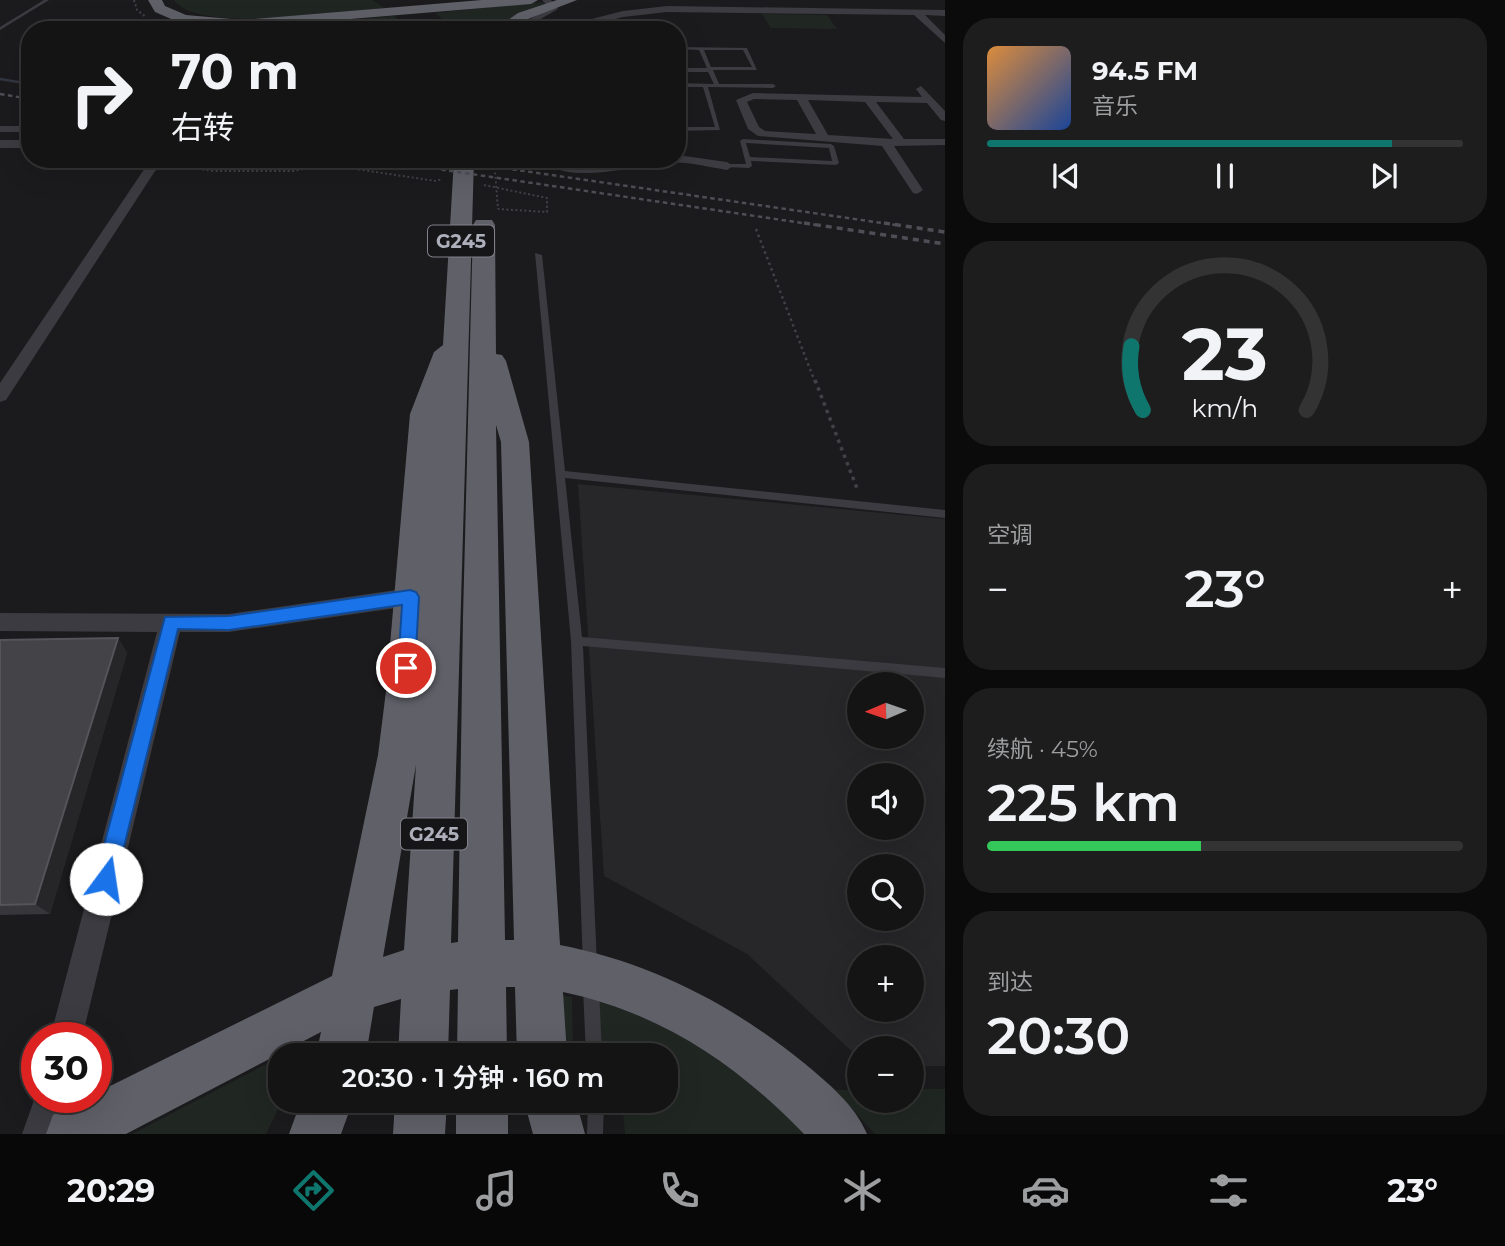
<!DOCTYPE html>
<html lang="zh">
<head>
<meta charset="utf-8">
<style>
  :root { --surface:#141415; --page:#1d1d1e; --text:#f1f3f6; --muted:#9d9ea0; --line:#333334; --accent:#0f766e }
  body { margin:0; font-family:Montserrat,"Noto Sans SC",sans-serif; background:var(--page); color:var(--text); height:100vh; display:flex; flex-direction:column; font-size:26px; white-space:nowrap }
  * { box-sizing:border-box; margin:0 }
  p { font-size:23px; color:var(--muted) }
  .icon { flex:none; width:38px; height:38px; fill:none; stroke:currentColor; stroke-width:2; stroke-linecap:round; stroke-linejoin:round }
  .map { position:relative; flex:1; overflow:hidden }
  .panel { display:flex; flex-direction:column; gap:18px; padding:18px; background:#0b0b0c; width:560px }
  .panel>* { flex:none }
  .top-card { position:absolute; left:21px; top:21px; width:665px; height:147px; border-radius:28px; box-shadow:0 7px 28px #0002,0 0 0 2px var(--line); background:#141415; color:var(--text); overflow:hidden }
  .needle { width:46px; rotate:268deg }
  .fabs { position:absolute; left:847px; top:672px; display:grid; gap:14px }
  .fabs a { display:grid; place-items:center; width:77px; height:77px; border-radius:50%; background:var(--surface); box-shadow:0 7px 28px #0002,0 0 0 2px var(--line); font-size:35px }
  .speed { position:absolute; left:21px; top:1022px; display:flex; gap:14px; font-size:35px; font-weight:700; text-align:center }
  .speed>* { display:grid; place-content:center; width:91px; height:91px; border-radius:50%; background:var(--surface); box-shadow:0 7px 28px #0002,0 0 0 2px var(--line); line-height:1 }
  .speed .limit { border:10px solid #d22; background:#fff; color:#111 }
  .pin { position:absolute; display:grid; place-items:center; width:60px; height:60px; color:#fff; margin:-30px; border:4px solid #fff; border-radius:50%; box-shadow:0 2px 7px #0007 }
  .me { position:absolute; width:77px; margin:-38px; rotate:14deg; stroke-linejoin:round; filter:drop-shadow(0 0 5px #0008) }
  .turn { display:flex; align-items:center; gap:24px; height:147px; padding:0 35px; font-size:32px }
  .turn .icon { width:91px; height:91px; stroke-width:2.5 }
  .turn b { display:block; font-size:49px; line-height:60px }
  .big { font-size:52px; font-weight:600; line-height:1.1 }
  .panel .widget { flex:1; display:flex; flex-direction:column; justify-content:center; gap:10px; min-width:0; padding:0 24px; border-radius:28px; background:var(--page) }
  .panel .dial { align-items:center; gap:0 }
  .dial svg { height:182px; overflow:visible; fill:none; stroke:var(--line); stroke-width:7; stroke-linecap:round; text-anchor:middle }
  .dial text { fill:var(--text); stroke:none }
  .song { display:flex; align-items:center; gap:21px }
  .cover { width:84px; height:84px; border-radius:10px; background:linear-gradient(135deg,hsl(30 70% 55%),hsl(220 70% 35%)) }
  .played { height:7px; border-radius:4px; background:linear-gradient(90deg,var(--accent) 85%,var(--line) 85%) }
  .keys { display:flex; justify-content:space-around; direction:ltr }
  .heat { display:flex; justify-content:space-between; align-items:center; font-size:38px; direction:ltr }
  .charge { height:10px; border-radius:5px; background:linear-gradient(90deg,#34c759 45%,var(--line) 0) }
  .trip { position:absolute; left:268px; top:1043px; width:410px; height:70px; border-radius:28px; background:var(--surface); box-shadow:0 7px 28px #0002,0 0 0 2px var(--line); font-weight:600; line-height:70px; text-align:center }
  .tabs { display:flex; height:112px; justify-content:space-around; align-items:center; background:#080808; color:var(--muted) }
  .tabs .icon { width:49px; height:49px }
  .tabs .selected { color:var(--accent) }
  .tabs b { font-size:32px; color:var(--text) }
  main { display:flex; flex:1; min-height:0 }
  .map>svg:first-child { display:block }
</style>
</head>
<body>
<main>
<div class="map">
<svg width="945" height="1134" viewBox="0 0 945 1134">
  <rect width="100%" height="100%" fill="#1b1a1c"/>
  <path fill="#272629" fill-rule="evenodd" d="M578,484L945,519V1066H912V1048H859V1058L747,954L604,876ZM859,684H912V737H859ZM859,775H912V828H859ZM859,866H912V919H859ZM859,957H912V1010H859Z"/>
  <g fill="#202723">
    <path d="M174,0H372L385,8C346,12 195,34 174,0Z"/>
    <polygon points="543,2 547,6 493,30 454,30 435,13"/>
    <polygon points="762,14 827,15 837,29 771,28"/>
    <polygon points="394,16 410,30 223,30 185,23 247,28"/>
    <polygon points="558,995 572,997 573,1055 562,1055"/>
    <path d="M598,1001C686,1027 741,1075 809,1134H625L622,1101H665V1055H601Z"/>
    <polygon points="280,1057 282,1101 266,1134 132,1134"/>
    <polygon points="912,1089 945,1089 945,1134 875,1134 835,1090 859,1090 859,1101 912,1101"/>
  </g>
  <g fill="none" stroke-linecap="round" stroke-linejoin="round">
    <polyline stroke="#313640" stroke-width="2.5" points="0,79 30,84"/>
    <g stroke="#414248" stroke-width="2" stroke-dasharray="2 2.5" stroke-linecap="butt">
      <polyline points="134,0 137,10 146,17"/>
      <polyline points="494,159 498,209"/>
      <polyline points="180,166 213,171 295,171 322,164 436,181 442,179"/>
      <polyline points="484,185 547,198 547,212 498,209"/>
    </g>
    <polyline stroke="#414248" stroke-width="2.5" stroke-dasharray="2.5 3.5" stroke-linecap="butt" points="756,229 815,382"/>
    <polyline stroke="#414248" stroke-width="3.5" stroke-dasharray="3.5 4.5" stroke-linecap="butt" points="815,380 858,491"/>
    <g fill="#3c3b41" fill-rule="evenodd">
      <polygon points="44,0 49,0 0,30 0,27"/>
      <path d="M677,47L747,48L757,70H713L719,84H773L776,86L773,88L708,87L720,130L677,131V127H715L703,87H677V83L714,84L708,72H677V68H707L699,50L677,49ZM704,50H743L752,67H711Z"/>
      <path d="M743,139L831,144L834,146L839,163L836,165L751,161L752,166L749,168L725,167V165L727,164H746L740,141ZM746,143L829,148L832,161L750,157Z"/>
      <polygon points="535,253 542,255 565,471 945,510 945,518 565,478 582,637 945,668 945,678 583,646 597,965 595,970 590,972 585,970 583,965 571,641"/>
      <polygon points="591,980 596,983 599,988 602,1055 586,1055 583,988 586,983"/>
      <polygon points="588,1101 604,1101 603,1134 587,1134"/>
    </g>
    <g fill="#3c3b41" fill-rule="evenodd">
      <polygon points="542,0 551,0 558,9 532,24 576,23 623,11 667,6 945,10 945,16 925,15 945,35 945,43 914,15 667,12 623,17 576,29 498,28 520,25 549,8"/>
      <path d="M921,86L945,111V121L941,120L927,103L876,102L904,139H945V145L894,146L923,190L917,194L913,193L882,146L758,136L748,129L736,100L753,93L922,97L916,89ZM754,99L797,100L816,134L765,131L759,127L747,102ZM808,100L865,102L893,139L828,135Z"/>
      <rect x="0" y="126" width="30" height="6"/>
      <rect x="0" y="140" width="30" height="8"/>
      <path d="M677,155L727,162L733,166L727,170C707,167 687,161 667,163C632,165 569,187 540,159L586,165L639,159H677Z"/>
      <polygon points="166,160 172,164 155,171 6,400 0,402 0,383 145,168"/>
      <polygon points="410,588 418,591 421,597 418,603 410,606 229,632 180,632 82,1038 50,1038 157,632 0,631 0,613 229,614"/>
      <polygon points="37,1092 37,1097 67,1097 56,1134 22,1134"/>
    </g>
    <g fill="#606069" fill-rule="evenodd">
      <polygon points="148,0 162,0 165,6 186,15 243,20 482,0 538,0 531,4 243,28 178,22 155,12"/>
      <polygon points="557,0 577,0 528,19 511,30 494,30 518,13"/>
      <path d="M454,159H474L451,943L458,942L463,617L473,225L476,220H492L495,225L496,354L502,355L506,361L529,442L560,945C652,963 731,1004 804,1063C828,1083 855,1105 867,1134H804C735,1063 661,1013 563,992L567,1055H517L515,987H506L507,1055H457L458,989L450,990L448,1055H398L401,999L374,1007L366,1055H316L321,1032L126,1134H46L53,1115L89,1097H96V1093L332,976L378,755L386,691L410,414L434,352L443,345ZM496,425L501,442L514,940H505ZM416,765L404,950L383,957Z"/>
      <polygon points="301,1101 353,1101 341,1134 289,1134"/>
      <polygon points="395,1101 447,1101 445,1134 393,1134"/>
      <rect x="456" y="1101" width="52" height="33"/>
      <polygon points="524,1101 576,1101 585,1134 533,1134"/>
    </g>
    <g stroke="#4e4f56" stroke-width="2.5" stroke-dasharray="4.5 3.5" stroke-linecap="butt">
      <polyline points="0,94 30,99"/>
      <polyline points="370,159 816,225"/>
      <polyline points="441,159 896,225"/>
    </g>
    <g stroke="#4e4f56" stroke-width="3.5" stroke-dasharray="6 5" stroke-linecap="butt">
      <polyline points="804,223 945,244"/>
      <polyline points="884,223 945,232"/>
    </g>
  </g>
  <polygon fill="#37363a" points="118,638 127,653 50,914 0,915 0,640"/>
  <polygon fill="#262528" points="118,638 127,653 50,914 35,904"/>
  <polygon fill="#444348" stroke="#54545a" stroke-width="2" points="118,638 35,904 0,905 0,640"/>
  <polygon fill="#1a73e8" stroke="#114b97" stroke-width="2" points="410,590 416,592 419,597 415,668 413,673 406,675 400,673 398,668 402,605 229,630 178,629 116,879 113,887 106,890 98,887 95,879 165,617 229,616"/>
  <g text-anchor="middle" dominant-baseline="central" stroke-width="7" stroke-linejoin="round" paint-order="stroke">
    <g fill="#161517" stroke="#80818a" stroke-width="2">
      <rect x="428" y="225.5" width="66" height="31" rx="5"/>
      <rect x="401" y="818.5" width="66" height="31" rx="5"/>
    </g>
    <g font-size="19" font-weight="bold" fill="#adafbb">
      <text x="461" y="241">G245</text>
      <text x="434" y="834">G245</text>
    </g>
  </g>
</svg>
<div class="fabs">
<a><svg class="needle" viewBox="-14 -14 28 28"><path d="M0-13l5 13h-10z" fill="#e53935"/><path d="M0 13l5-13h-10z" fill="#9d9ea0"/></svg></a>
<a><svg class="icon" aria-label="sound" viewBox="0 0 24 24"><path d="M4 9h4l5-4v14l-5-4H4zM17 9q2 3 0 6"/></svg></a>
<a><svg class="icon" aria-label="search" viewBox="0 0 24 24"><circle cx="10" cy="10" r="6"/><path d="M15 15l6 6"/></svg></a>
<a>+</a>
<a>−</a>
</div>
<div class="speed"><div class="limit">30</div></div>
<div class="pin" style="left:406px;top:668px;background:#d93025"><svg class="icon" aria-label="arrive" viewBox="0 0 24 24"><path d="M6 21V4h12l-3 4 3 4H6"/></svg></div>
<svg class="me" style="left:106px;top:879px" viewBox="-20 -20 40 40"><circle r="19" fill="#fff"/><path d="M0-13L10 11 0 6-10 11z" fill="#1a73e8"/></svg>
<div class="trip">20:30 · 1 分钟 · 160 m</div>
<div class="top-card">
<div class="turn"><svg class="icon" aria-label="right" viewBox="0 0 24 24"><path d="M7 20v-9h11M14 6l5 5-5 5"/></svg><div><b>70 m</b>右转</div></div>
</div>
</div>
<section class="panel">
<div class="widget">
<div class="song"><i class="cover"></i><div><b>94.5 FM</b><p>音乐</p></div></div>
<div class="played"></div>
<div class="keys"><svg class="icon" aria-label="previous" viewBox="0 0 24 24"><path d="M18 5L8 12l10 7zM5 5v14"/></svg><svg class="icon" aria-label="pause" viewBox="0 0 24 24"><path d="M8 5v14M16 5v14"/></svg><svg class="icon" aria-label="next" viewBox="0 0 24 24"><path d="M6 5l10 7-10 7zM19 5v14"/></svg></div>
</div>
<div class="widget dial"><svg viewBox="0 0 100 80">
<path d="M14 69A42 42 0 1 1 86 69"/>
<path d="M14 69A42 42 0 0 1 9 41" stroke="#0f766e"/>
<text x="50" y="56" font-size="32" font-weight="700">23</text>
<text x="50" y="72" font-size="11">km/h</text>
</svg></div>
<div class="widget"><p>空调</p>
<div class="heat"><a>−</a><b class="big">23°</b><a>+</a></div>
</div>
<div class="widget"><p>续航 · 45%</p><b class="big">225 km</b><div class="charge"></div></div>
<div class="widget"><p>到达</p><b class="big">20:30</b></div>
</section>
</main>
<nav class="tabs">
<b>20:29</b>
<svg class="icon selected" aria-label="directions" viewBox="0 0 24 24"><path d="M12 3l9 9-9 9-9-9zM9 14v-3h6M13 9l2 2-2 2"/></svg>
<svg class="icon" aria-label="music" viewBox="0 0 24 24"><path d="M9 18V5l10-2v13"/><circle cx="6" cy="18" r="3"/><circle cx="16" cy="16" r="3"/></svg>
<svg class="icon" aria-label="phone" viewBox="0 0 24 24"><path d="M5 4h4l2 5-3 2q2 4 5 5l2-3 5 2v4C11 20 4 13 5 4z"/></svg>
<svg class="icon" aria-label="climate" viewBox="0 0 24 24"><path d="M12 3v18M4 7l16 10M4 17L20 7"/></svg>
<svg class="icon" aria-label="car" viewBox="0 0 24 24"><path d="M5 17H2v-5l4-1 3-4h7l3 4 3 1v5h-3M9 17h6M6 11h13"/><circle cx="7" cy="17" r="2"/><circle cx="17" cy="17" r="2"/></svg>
<svg class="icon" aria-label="filters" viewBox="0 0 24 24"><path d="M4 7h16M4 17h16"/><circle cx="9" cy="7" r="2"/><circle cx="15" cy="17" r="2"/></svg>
<b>23°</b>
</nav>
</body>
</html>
